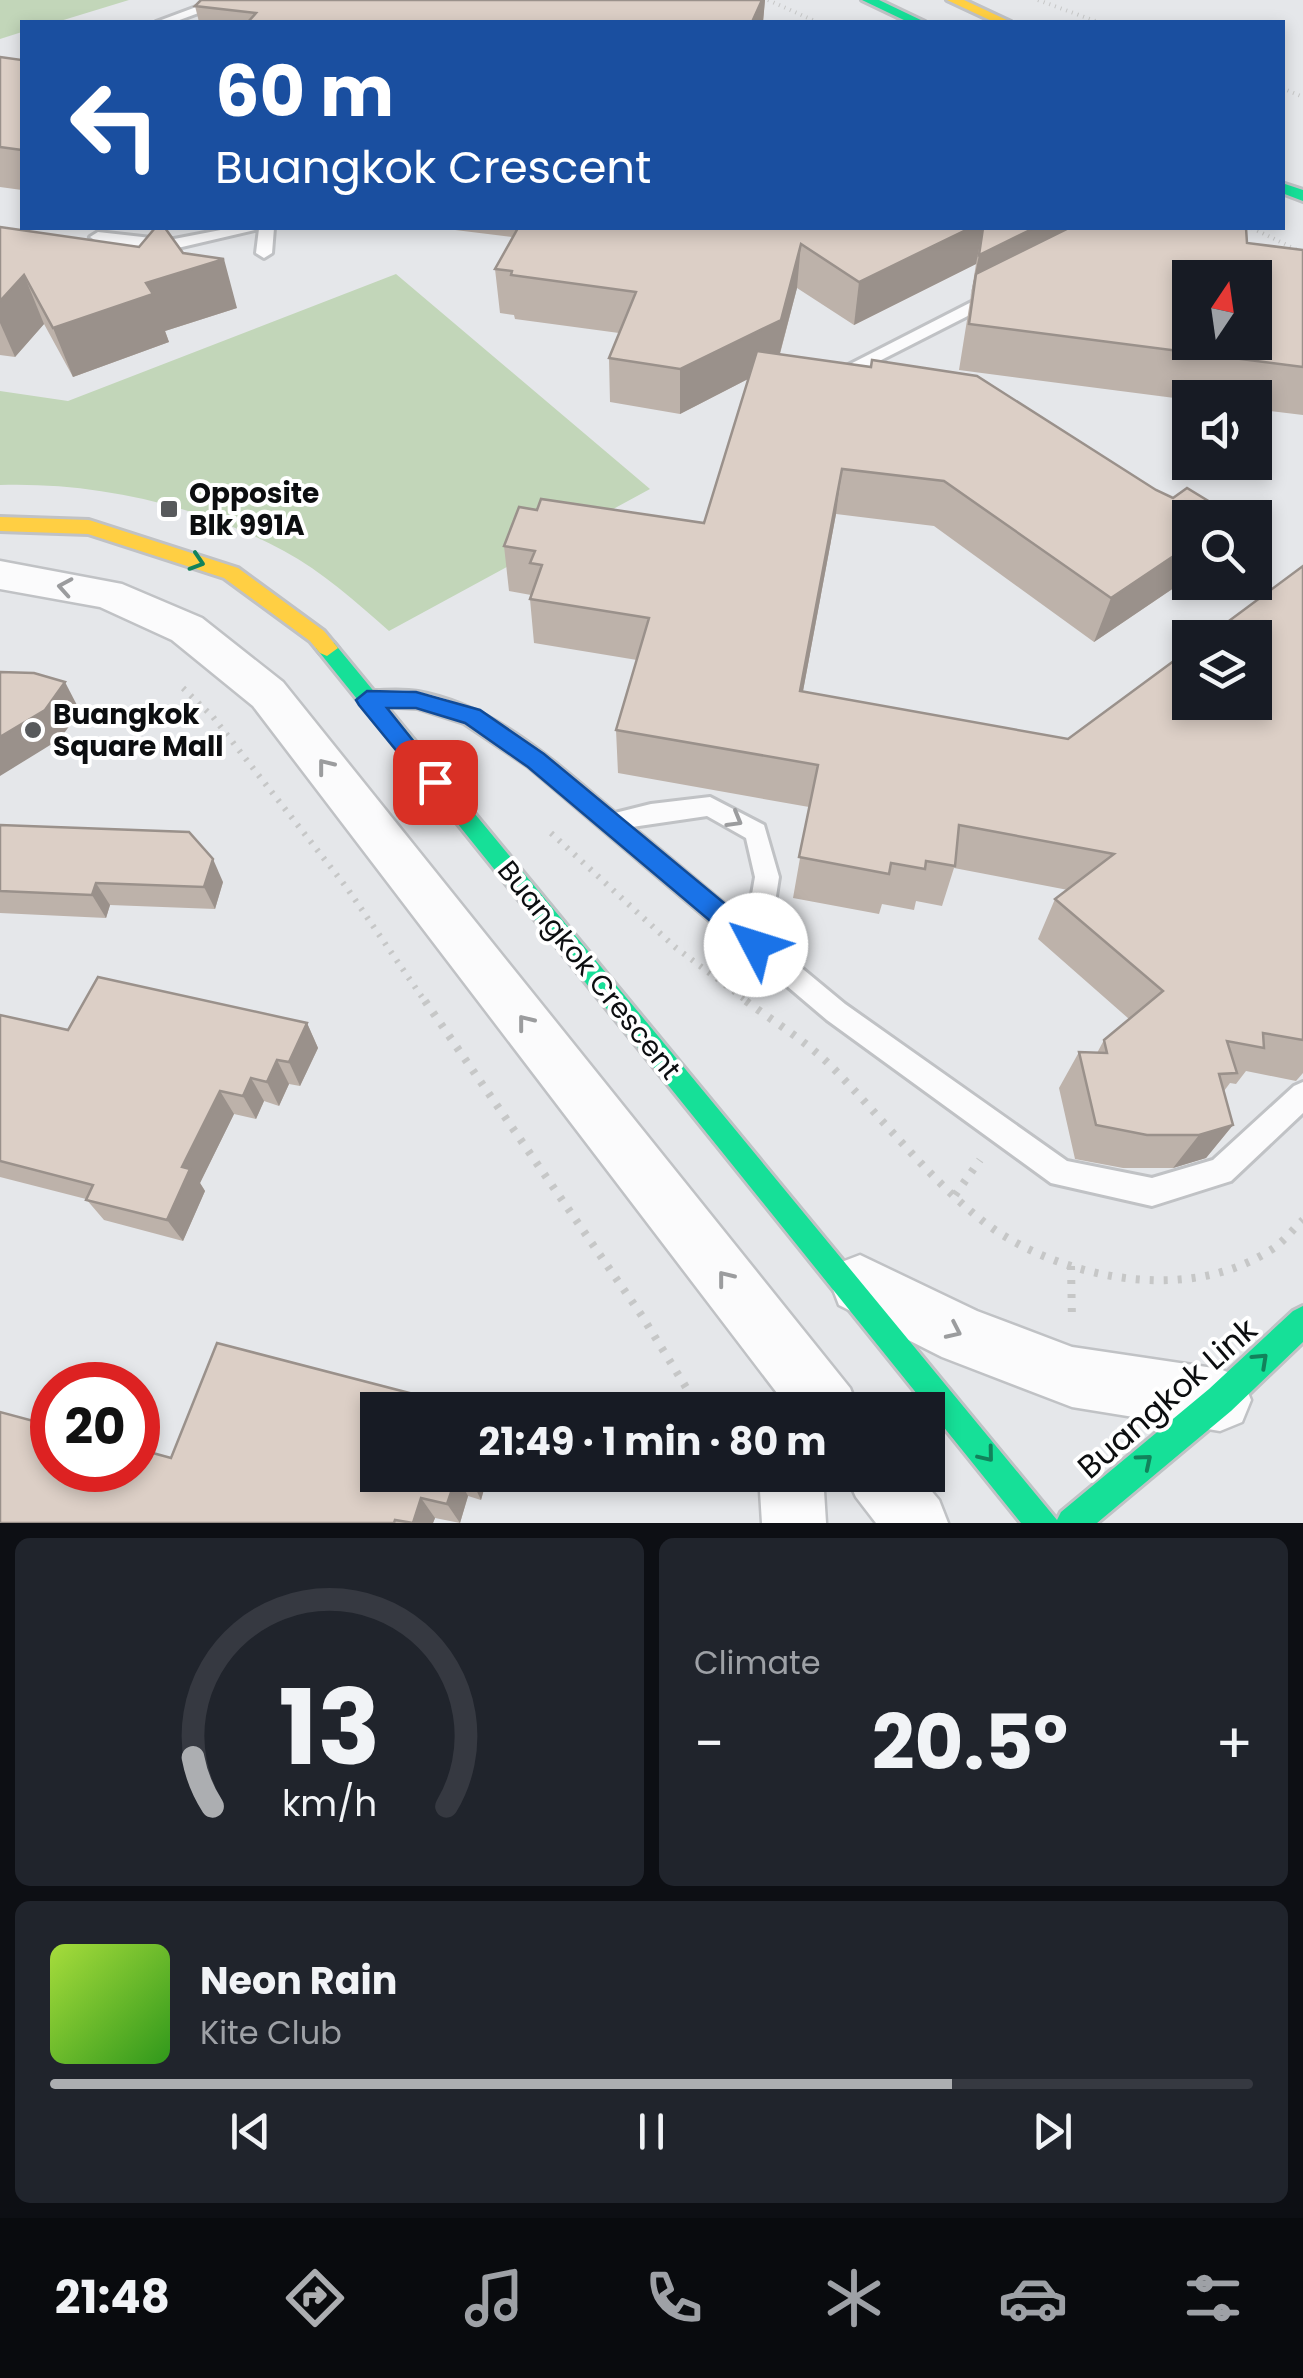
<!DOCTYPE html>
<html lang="en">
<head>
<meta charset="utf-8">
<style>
  :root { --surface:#171b24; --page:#20242c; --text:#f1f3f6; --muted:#9ea1a6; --line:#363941; --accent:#acaeb1 }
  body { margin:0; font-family:Poppins,sans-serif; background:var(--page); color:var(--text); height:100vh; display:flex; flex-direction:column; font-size:38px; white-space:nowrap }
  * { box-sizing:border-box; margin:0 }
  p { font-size:32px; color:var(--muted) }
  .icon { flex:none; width:55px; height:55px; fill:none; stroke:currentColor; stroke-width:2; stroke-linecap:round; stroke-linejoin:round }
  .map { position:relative; height:1523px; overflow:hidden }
  .sheet { display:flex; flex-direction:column; gap:15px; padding:15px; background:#0d0f14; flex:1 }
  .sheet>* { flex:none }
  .guide { position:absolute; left:20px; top:20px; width:1265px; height:210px; border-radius:0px; box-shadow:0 5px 15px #0003; background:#1a4fa0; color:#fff; overflow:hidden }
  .needle { width:65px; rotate:13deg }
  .fabs { position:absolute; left:1172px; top:260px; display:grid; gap:20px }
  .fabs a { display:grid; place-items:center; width:100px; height:100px; border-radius:0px; background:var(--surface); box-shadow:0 5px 15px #0003; font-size:50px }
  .speed { position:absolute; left:30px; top:1362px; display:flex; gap:20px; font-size:50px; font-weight:700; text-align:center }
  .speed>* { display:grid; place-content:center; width:130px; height:130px; border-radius:50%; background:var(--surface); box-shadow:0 5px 15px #0003; line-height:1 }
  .speed .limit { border:15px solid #d22; background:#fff; color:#111 }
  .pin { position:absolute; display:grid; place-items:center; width:85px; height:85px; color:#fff; margin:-42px; border-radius:20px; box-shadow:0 5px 15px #0006 }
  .me { position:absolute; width:110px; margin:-55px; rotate:310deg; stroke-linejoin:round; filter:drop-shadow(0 0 8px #0008) }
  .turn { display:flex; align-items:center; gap:35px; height:210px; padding:0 30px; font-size:45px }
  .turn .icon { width:130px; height:130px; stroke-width:2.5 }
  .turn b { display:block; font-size:70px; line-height:85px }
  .big { font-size:75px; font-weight:700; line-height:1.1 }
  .sheet .widget { flex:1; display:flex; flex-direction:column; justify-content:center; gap:15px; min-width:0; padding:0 35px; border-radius:15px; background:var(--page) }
  .sheet .dial { align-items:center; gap:0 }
  .dial svg { height:260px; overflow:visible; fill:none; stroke:var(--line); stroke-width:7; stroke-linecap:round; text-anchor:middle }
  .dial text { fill:var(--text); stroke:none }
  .song { display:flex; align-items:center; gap:30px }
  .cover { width:120px; height:120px; border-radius:15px; background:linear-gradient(135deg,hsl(80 70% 55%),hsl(110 70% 35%)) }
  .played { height:10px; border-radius:5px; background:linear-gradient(90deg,var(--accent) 75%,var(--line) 75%) }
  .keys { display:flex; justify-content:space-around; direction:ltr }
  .heat { display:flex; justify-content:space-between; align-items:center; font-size:55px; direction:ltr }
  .sheet .tiles { flex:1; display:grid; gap:15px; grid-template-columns:1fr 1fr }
  .widget:last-child { grid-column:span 2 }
  .trip { position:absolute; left:360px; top:1392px; width:585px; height:100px; border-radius:0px; background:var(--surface); box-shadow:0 5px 15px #0003; font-weight:700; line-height:100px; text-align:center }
  .menu { display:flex; height:160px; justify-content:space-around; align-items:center; background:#090b0e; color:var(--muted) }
  .menu .icon { width:70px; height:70px }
  .menu .selected { color:var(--accent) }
  .menu b { font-size:45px; color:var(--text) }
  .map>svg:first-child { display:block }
</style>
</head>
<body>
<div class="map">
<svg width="1303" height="1523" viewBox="0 0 1303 1523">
  <rect width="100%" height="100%" fill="#e5e7ea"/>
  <g fill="#c2d6b9">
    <polygon points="0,0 129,0 57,22 22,22 22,32 0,39"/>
    <path d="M396,274L650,489L389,631C356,602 323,572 284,551C199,505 96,482 0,485V391L68,401Z"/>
  </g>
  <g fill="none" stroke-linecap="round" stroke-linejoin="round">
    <g stroke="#c0c2c5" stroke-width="6">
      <g id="lane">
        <polygon points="215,0 234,0 174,22 156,22"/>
        <polygon points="231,228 274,228 272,253 264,258 256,253 259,229 169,250 98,242 90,237 98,232 169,240"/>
        <polygon points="995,290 1003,295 1001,299 838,382 832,383 823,378"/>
        <path d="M371,691C386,691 403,689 418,692C496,706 556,764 615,813L651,804L710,797L764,825L779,877L769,941L845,1004L1067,1161L1152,1178L1213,1160L1294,1086L1303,1082V1113L1231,1181L1152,1206L1051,1183L827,1020L528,766L464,723L417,708L363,705L360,699L363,693ZM707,816L746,838L755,877L747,923L632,827Z"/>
      </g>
    </g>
    <g stroke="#c0c2c5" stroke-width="5">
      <g id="street">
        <polygon points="0,561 122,584 202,618 283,682 850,1388 859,1410 790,1410 253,706 172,640 100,607 0,589"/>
        <polygon points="860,1255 977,1311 1072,1347 1220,1369 1242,1378 1251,1400 1242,1422 1220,1431 1072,1407 942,1357 839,1305 831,1284 839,1263"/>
        <polygon points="759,1475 823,1475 826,1523 762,1523"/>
        <polygon points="846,1475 918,1475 939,1500 948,1523 876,1523 856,1497"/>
      </g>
    </g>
    <g stroke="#c0c2c5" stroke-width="6">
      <g id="fast">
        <polygon points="862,0 879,0 925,22 908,22"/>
        <polygon points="1282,183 1303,190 1303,201 1282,193"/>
        <polygon points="327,640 334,643 1057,1520 1061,1512 1209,1389 1293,1311 1303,1306 1303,1342 1231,1411 1097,1523 1021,1523 320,653 316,648"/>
      </g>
    </g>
    <g stroke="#c0c2c5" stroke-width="6">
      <g id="slow">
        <polygon points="947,0 964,0 1011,22 994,22"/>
        <polygon points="0,517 89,520 238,568 324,631 338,648 327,656 320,653 310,641 224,578 88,534 0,531"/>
      </g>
    </g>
    <g stroke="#c6c7c7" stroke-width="4" stroke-dasharray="1 5" stroke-linecap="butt">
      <polyline points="768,0 817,22"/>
      <polyline points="1038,0 1098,22"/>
      <polyline points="1282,88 1303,97"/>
      <polyline points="1252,228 1303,253"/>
    </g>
    <g stroke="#c6c7c7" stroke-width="6" stroke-dasharray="2.5 8" stroke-linecap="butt">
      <polyline points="183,688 213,717 347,888 426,1003"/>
      <polyline points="551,833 675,947 749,1003"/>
    </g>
    <g stroke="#c6c7c7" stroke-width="8" stroke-dasharray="4 10" stroke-linecap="butt">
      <polyline points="425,1001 642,1316 700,1410"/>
      <path d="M746,1001C774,1022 806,1041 831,1066C881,1116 948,1203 1006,1237C1081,1282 1192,1300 1269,1251C1282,1244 1292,1230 1303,1220"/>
      <polyline points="955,1195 980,1160"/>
      <polyline points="1071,1266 1072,1320"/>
    </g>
    <use href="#lane" fill="#fbfbfc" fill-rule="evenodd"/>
    <use href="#street" fill="#fbfbfc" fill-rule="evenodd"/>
    <use href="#fast" fill="#16e098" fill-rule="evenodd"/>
    <use href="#slow" fill="#ffcf43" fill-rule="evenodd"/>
  </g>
  <g fill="#bdb2aa">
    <polygon points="765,0 763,22 199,22 195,6"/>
    <polygon points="0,57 22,60 22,190 0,187"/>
    <polygon points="0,227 183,253 237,308 165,331 169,342 73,377 44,324 15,357 0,355"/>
    <polygon points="439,228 1246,228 1247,243 1303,250 1303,415 1255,409 1255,398 1190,398 1190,400 959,370 976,264 854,325 797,288 780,354 1190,518 1190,577 1094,642 934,526 836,514 803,691 1068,739 1303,566 1303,1073 1296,1081 1246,1071 1236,1084 1230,1083 1224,1091 1233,1125 1206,1158 1173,1168 1123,1168 1075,1159 1059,1088 1079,1052 1097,1053 1104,1040 1129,1019 1038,939 1055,899 1068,890 954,868 942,906 916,901 914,910 882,904 879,914 793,898 809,807 618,773 616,730 637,660 534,643 530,599 531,595 509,591 504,546 537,510 704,523 748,379 680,414 610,402 609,358 619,333 515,319 514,315 500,313 495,269 512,237"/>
    <polygon points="0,825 223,882 215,909 110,905 106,918 0,913"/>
    <polygon points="0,1015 68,1030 307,1023 318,1048 300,1086 289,1084 279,1106 264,1101 256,1119 234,1114 200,1183 205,1191 183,1241 104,1220 86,1199 0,1177"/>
    <polygon points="171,1458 488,1475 481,1500 468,1496 460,1523 435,1518 433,1523 0,1523"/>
  </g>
  <g fill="#9a918b">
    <polygon points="762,0 765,0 763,22 752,22"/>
    <polygon points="970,228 983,228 976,264 854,325 859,282"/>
    <polygon points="1034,228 1082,228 976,274 970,298 979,255"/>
    <polygon points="801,244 797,288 777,364 680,414 680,369"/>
    <polygon points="224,259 237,308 165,331 169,342 73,377 53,328 146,283"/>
    <polygon points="24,275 44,324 15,357 0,323 0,301"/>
    <polygon points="842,469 836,514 795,734 800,691"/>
    <polygon points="1190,545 1190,577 1094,642 1111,598"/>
    <polygon points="65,682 80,711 60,739 0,776 0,737"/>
    <polygon points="213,859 223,882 215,909 204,887"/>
    <polygon points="96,883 110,905 106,918 92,895"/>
    <polygon points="307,1023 318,1048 300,1086 289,1062"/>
    <polygon points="277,1060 289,1084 279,1106 267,1082"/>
    <polygon points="251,1078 264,1101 256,1119 243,1096"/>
    <polygon points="220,1091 234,1114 200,1183 205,1191 183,1241 167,1220 182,1167"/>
    <polygon points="1233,1125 1206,1158 1173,1168 1199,1135"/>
    <polygon points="457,1475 468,1496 460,1523 447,1504"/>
    <polygon points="472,1475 488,1475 481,1500 471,1479"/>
    <polygon points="421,1498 435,1518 433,1523 413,1523"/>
  </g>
  <g fill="#dccfc6" stroke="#9a918b" stroke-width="2.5" fill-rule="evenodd">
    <polygon points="201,0 762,0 752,22 248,22 256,13 195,6"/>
    <polygon points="0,57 22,60 22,150 0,147"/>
    <polygon points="0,227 139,247 155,228 165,228 183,253 224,259 146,283 153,294 53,328 24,275 0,301"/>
    <polygon points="518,228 970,228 859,282 801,244 781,320 680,369 609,358 636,292 511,275 512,271 495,269"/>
    <polygon points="983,228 1034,228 979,255"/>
    <path d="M1069,228H1246L1247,243L1303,250V367L969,324L976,274ZM1190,278H1255V342H1190Z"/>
    <polygon points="757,351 871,367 872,360 977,376 1156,490 1173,498 1187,488 1233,516 1190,518 1190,545 1111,598 944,481 842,469 800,691 1068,739 1190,649 1190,702 1255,702 1255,638 1206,638 1303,566 1303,1040 1263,1033 1264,1048 1227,1041 1237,1073 1219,1074 1233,1125 1199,1135 1147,1135 1096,1125 1079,1052 1107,1053 1104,1040 1163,991 1055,899 1114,854 959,825 955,866 926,861 925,869 891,863 889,874 799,857 818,765 616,730 649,618 530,599 542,565 530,563 535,551 504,546 519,507 537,510 541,499 704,523"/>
    <polygon points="0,672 34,673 65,682 45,710 0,737"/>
    <polygon points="0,825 189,832 213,859 204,887 96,883 92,895 0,891"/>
    <polygon points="98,977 307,1023 289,1062 277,1060 267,1082 251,1078 243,1096 220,1091 182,1167 190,1169 167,1220 86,1200 93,1185 0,1161 0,1015 68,1030"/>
    <polygon points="217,1343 475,1410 378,1410 378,1475 472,1475 471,1479 457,1475 447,1504 421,1498 413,1523 395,1520 394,1523 0,1523 0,1412 52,1426 52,1470 138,1470 138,1449 171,1458"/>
  </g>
  <defs><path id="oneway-chevron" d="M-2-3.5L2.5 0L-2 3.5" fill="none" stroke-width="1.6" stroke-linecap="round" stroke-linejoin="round" transform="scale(2.5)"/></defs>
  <g stroke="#12825b">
    <use href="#oneway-chevron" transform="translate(197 562) rotate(18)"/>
    <use href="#oneway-chevron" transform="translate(1261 1360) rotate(-43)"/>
    <use href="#oneway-chevron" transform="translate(987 1455) rotate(51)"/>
    <use href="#oneway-chevron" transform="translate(1145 1461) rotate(-40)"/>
  </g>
  <g stroke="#9b9c9e">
    <use href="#oneway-chevron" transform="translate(65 587) rotate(-170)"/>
    <use href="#oneway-chevron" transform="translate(325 766) rotate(-128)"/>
    <use href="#oneway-chevron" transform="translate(735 820) rotate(30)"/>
    <use href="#oneway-chevron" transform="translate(525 1022) rotate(-128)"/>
    <use href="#oneway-chevron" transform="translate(725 1278) rotate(-128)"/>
    <use href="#oneway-chevron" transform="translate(954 1331) rotate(25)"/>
  </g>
  <polygon fill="#1a73e8" stroke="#114b97" stroke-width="2.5" points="367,691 416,692 480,710 544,754 765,937 768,945 765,952 756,956 747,952 528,767 465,723 416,708 387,708 446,782 435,791 427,788 359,705 356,700"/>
  <g fill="#585a5c" stroke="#fff" stroke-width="4">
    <rect x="159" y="499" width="20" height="20" rx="5"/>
    <circle cx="33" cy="730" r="10"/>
  </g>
  <g text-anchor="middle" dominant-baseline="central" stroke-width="8" stroke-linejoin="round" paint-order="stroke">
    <g font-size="28" font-weight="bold" fill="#0c0e10" stroke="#fff" text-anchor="start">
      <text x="189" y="493">Opposite<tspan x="189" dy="32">Blk 991A</tspan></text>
      <text x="53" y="714">Buangkok<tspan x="53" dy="32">Square Mall</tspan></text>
    </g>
    <g font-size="28" fill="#0c0e10" stroke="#fff">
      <text transform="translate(589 970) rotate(51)">Buangkok Crescent</text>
    </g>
    <g font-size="32" fill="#0c0e10" stroke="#fff">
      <text transform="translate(1167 1398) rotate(-41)">Buangkok Link</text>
    </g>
  </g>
</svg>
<div class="fabs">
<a><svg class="needle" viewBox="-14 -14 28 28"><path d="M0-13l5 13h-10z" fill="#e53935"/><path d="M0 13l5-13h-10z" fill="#9ea1a6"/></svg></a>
<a><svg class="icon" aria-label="sound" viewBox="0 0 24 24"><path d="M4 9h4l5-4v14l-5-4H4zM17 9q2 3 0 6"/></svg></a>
<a><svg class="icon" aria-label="search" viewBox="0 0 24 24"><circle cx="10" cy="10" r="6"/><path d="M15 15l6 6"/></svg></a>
<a><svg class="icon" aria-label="layers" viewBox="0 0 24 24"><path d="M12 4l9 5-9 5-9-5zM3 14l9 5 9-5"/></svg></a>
</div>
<div class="speed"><div class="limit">20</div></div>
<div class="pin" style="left:435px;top:782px;background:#d93025"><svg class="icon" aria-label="arrive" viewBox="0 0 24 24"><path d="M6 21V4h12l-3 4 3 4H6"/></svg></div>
<svg class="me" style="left:756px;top:945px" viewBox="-20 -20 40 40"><circle r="19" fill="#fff"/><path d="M0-13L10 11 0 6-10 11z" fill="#1a73e8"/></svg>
<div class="trip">21:49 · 1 min · 80 m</div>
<div class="guide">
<div class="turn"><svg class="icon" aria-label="left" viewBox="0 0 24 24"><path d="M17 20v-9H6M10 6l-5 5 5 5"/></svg><div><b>60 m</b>Buangkok Crescent</div></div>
</div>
</div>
<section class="sheet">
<div class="tiles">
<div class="widget dial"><svg viewBox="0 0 100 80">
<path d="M14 69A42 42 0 1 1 86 69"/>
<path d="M14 69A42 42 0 0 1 8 54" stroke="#acaeb1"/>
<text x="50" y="56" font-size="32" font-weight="700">13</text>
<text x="50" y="72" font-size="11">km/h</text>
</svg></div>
<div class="widget"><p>Climate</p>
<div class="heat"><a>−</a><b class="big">20.5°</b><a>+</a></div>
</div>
<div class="widget">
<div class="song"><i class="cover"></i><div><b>Neon Rain</b><p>Kite Club</p></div></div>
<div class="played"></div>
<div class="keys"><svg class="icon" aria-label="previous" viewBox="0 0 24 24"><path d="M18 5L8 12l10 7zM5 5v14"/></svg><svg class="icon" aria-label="pause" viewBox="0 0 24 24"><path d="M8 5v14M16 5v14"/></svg><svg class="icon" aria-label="next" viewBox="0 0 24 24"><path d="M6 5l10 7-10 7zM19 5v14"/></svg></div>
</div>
</div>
</section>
<nav class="menu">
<b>21:48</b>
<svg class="icon selected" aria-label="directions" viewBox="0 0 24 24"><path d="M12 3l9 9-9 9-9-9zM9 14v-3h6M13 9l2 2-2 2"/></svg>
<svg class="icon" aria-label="music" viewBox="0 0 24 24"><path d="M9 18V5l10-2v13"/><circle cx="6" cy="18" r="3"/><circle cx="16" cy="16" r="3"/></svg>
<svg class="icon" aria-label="phone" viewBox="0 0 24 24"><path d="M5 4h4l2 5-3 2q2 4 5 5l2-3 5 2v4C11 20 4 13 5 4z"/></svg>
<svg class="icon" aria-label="climate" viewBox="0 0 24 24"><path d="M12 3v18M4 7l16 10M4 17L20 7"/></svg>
<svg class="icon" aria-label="car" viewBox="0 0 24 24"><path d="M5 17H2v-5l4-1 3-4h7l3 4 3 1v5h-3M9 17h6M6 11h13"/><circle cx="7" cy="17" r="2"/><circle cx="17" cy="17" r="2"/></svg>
<svg class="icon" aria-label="filters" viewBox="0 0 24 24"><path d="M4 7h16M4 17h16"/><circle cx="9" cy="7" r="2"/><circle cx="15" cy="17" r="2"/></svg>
</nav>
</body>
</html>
